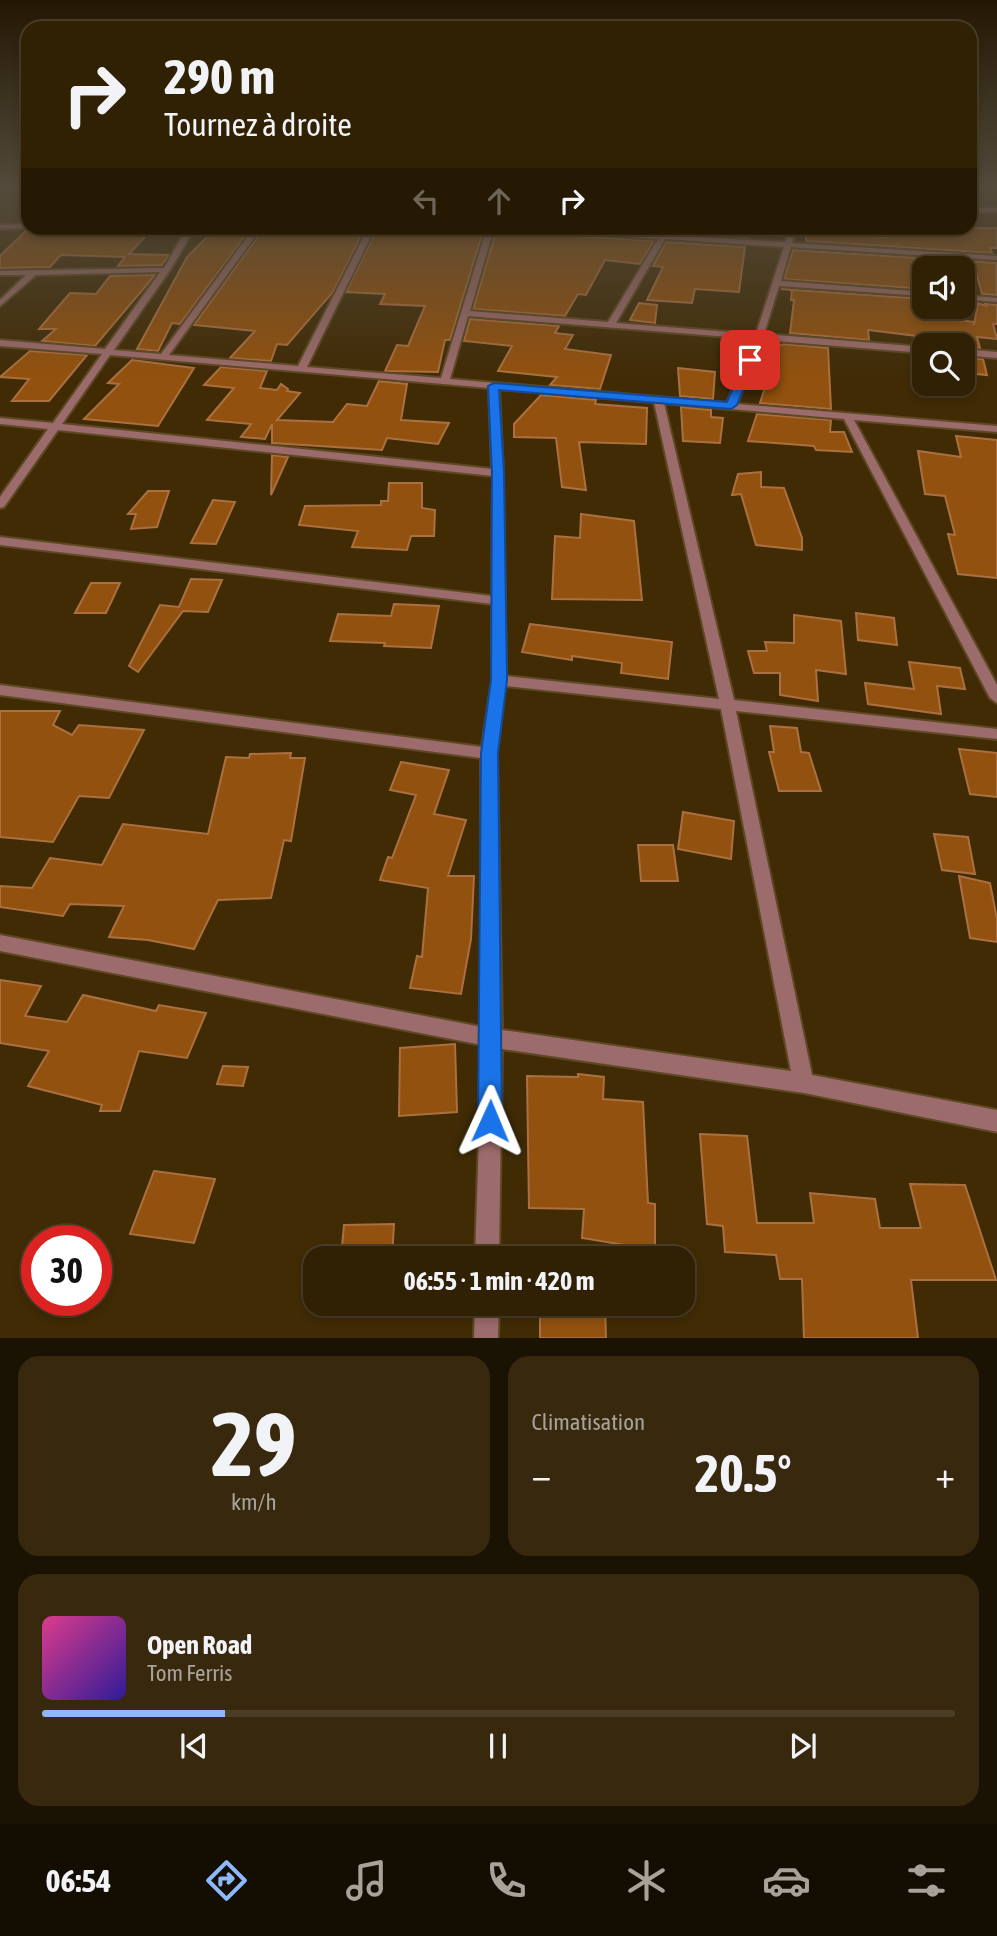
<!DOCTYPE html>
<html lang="fr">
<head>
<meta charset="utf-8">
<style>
  :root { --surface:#302004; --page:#38280e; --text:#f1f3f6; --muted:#a8a39a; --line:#4b3e26; --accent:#8db9fc }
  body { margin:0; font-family:"Asap Condensed",sans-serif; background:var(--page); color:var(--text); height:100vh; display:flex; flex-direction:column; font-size:26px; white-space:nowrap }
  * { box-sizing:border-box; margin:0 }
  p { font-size:23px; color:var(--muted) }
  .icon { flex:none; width:38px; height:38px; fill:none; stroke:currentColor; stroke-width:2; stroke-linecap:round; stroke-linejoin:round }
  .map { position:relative; height:1338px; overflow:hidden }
  .side { display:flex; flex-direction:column; gap:18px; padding:18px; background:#1a1202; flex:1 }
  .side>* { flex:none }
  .guide { position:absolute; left:21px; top:21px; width:956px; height:214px; border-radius:21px; box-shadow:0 4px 10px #0003,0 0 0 2px var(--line); background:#302004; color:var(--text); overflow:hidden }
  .tools { position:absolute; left:912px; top:256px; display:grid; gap:14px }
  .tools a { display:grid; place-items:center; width:63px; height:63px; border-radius:14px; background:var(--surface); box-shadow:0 4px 10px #0003,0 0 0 2px var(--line); font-size:35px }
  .speed { position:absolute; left:21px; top:1225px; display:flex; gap:14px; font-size:35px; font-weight:700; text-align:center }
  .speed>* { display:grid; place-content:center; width:91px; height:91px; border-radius:50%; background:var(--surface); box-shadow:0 4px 10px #0003,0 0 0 2px var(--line); line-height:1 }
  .speed .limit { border:10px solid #d22; background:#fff; color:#111 }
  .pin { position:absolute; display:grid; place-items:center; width:60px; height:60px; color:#fff; margin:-30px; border-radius:14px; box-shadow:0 4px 10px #0006 }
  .me { position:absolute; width:77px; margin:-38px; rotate:1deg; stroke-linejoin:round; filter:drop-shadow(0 0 5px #0008) }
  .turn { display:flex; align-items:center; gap:24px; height:147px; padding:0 28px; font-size:32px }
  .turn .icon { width:91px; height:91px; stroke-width:2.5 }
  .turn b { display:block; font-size:49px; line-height:60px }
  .lanes { display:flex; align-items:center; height:66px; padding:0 28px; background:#0003; justify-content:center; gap:35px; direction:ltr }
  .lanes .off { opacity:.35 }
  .big { font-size:52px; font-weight:700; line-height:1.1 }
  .side .card { flex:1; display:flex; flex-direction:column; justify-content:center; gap:10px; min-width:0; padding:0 24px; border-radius:21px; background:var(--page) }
  .side .dial { align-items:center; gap:0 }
  .dial b { font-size:91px; line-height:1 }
  .song { display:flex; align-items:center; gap:21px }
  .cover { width:84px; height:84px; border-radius:10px; background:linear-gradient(135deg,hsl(330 70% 55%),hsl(250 70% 35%)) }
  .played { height:7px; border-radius:4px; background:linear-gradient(90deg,var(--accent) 20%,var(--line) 20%) }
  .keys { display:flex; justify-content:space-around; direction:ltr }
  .heat { display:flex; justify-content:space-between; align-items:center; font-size:38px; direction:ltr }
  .side .tiles { flex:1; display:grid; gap:18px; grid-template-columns:1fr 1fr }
  .card:last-child { grid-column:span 2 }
  .trip { position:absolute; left:303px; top:1246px; width:392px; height:70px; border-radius:21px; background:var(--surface); box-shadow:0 4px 10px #0003,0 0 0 2px var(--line); font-weight:700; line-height:70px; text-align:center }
  .tab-bar { display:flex; height:112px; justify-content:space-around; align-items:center; background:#130d02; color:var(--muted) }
  .tab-bar .icon { width:49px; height:49px }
  .tab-bar .selected { color:var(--accent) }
  .tab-bar b { font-size:32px; color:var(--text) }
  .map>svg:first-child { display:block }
</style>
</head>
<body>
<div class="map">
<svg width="997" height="1338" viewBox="0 0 997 1338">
  <rect width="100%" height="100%" fill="#402b05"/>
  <g fill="#92510e" stroke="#ab7040" stroke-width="2">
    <polygon points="216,228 251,228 180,324 172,323 158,351 137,349 187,257"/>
    <polygon points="264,228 363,232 333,292 287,345 277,344 271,361 230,358 255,331 194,325"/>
    <polygon points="379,228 476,228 475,230 483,231 450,340 445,340 438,372 385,371 397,345 408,346 425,306 380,304 385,294 346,292 375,233 378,233"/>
    <polygon points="570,228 702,228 749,231 746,237"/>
    <polygon points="813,228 837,228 837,233 887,237 888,229 930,234 929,228 997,228 997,248 990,248 992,253 806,241 806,230 813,231"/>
    <polygon points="32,229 109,229 104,234 146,236 129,254 169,255 162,265 118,266 125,257 61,255 50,267 0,268 0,256 26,231"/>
    <polygon points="496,232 529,235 531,233 654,241 640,264 605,260 586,295 578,294 565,316 473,309"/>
    <polygon points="666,242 745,247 739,292 695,289 692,303 647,300 663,267 653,266"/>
    <polygon points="793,250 996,263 997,295 982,294 975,268 917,268 924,289 784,279"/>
    <polygon points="155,275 95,346 42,341 56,329 39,329 70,293 96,294 110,276"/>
    <polygon points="781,289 924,299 924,306 929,306 933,317 974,322 974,325 978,303 986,306 985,304 997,305 997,324 993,324 997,339 977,337 980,348 925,343 925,337 868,330 869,340 790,333 794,300 791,300 792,290"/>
    <polygon points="639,303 657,305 655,323 630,320"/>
    <polygon points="470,319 559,326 555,333 573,335 565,349 611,355 600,389 550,385 557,377 498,371 512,346 464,341"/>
    <polygon points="784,344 828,348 831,409 760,403 778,346"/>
    <polygon points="30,351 87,355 49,401 12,401 29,379 0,377"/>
    <polygon points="963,358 983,359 987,375 966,373"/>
    <polygon points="132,360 194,368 158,426 84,419 119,384 108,383"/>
    <polygon points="221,367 267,371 260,388 277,390 281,384 288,389 287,391 300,393 277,420 333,422 347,404 367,406 379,381 407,384 401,420 449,423 438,444 387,438 382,450 272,443 272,424 265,439 241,437 251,424 207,420 234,388 204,385"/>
    <polygon points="678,368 715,372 713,399 680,396"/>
    <polygon points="541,395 596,400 595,404 647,408 646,444 579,442 586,490 562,487 556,438 514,437 514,424"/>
    <polygon points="681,407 711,410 711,417 723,418 720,443 683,441"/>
    <polygon points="757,414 831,420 830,432 844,432 852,452 816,450 814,446 748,441"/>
    <polygon points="956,436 997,440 997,578 958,574 948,534 955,535 945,496 925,494 918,451 961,457"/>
    <polygon points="272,455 288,457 271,495"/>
    <polygon points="761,472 761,487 784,488 802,538 802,550 756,545 741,494 732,495 738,474"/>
    <polygon points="389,483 422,483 422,508 435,510 434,536 411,536 407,550 352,547 358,531 299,525 305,506 381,505 381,501 388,501"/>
    <polygon points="148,491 169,491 157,527 131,529 136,514 128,514"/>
    <polygon points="213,500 235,502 216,544 191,543"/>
    <polygon points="581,514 634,521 642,600 552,599 555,536 580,538"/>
    <polygon points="191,579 222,580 208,612 183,611 138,672 129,666 160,605 179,607"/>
    <polygon points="91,583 120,583 106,613 75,613"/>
    <polygon points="394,604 439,606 431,648 384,646 385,643 330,641 338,614 391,616"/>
    <polygon points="856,613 894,618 897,645 858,640"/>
    <polygon points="794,615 841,621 846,674 816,670 818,701 780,695 780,673 754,673 748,651 767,651 765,642 794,643"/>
    <polygon points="530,624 672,642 668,679 621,673 622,663 572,656 572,660 522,652"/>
    <polygon points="909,662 960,668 965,689 937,686 941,714 868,704 865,683 914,689"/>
    <polygon points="0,711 60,711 53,725 72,735 79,725 144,730 109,798 79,796 53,842 0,837"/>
    <polygon points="770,726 797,728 801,752 809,753 821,791 779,791 769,752 774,752"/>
    <polygon points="959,749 997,753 997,797 970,794"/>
    <polygon points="291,753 290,758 305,758 291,841 284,840 271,898 218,900 194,949 148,940 109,937 124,906 70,904 63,916 0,907 0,886 32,888 50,858 102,865 123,824 208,834 226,757 249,758 250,754"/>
    <polygon points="401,762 449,770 434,814 466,820 448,876 474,876 471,939 461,994 410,988 417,956 422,957 428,888 380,880 388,857 392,858 416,795 390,790"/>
    <polygon points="683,812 734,821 731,859 678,849"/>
    <polygon points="934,834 968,837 975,874 942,870"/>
    <polygon points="638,845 673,845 678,881 641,881"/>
    <polygon points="959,876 990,883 997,919 997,942 970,938"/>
    <polygon points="0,980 41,986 25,1016 67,1022 83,995 156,1011 159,1005 206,1013 187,1058 139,1051 120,1111 100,1111 102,1105 28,1086 49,1051 0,1043"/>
    <polygon points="455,1044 457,1112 399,1116 400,1048"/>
    <polygon points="223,1066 248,1067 243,1086 217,1084"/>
    <polygon points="578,1074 604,1077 603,1099 643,1102 648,1203 655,1204 655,1250 582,1238 584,1209 529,1208 527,1076 578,1077"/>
    <polygon points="700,1134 747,1136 757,1223 814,1223 810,1193 875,1199 880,1228 921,1228 910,1184 965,1185 996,1280 911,1280 918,1338 804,1338 802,1279 780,1279 776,1255 725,1252 723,1226 707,1224"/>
    <polygon points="154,1171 215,1179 194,1243 130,1234"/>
    <polygon points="394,1224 392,1258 341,1258 344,1225"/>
    <polygon points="540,1304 605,1304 606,1338 540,1338"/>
  </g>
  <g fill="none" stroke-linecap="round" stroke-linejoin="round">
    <g stroke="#5d4823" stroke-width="4">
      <g id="minor">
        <rect x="970" y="208" width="27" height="4"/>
        <polygon points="28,224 28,228 30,228 0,229 0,225"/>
        <path d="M187,228H195L170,270L114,350L161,354L254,228H261L169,355L298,366L368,228H375L307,367L441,378L487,228H494L470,311L608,322L658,239L527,230L524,228L785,242L790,228H796L792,243L997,256V260L791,247L781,281L924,292V296L779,286L764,334L924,347V353L763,340L737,404L997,426V432L854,420L997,685V703L990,698L844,419L664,403L734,700L997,729V739L736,711L812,1075L997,1110V1132L804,1093L502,1049L499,1258H475L482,1045L0,951V935L482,1027L481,758L0,695V685L482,747L492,680V604L0,545V537L492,596L493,476L58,430L4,507L0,508V497L48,429L0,424V418L53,423L102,354L0,346V340L105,349L160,272L36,275L0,306V300L26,275H0V271L164,268ZM665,239L784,247L756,334L616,323ZM468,316L754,339L727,403L450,379ZM110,355L489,388L492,469L62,424ZM499,389L654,402L719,699L506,676L503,473ZM505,686L721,709L791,1071L502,1030L497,753Z"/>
        <polygon points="962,295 997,298 997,302 962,299"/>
        <polygon points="962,349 997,352 997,358 962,355"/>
        <polygon points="475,1304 499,1304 498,1338 474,1338"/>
      </g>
    </g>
    <use href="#minor" fill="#9c6b6b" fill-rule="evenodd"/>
  </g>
  <linearGradient id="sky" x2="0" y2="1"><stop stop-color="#231803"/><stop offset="0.5" stop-color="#534a3b"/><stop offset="1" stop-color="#534a3b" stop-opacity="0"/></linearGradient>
  <rect width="997" height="376" fill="url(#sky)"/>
  <polygon fill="#1a73e8" stroke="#114b97" stroke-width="2" points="750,357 755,360 737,405 731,409 499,390 504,473 507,680 498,753 502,1121 499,1129 490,1133 482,1129 478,1121 481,753 491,680 492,473 488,386 494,383 727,402 745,360"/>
</svg>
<div class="tools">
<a><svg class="icon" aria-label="sound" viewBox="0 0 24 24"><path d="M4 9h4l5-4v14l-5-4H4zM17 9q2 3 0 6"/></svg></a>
<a><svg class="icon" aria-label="search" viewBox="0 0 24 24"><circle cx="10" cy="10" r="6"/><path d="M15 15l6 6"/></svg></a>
</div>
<div class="speed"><div class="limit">30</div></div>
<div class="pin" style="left:750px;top:360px;background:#d93025"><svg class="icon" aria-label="arrive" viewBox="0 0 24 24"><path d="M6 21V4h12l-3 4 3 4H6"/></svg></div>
<svg class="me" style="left:490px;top:1121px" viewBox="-20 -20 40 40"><path d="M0-17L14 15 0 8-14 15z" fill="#1a73e8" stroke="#fff" stroke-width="4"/></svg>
<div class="trip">06:55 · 1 min · 420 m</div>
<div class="guide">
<div class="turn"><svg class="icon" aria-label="right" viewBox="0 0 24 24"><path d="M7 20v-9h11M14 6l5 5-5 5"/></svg><div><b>290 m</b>Tournez à droite</div></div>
<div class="lanes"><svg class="icon off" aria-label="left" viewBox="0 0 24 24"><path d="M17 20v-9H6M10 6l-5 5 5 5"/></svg><svg class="icon off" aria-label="ahead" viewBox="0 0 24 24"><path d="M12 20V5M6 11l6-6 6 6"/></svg><svg class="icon" aria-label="right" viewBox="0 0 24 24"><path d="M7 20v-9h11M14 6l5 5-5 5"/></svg></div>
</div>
</div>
<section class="side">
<div class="tiles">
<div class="card dial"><b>29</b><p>km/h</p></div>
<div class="card"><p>Climatisation</p>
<div class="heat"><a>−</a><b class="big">20.5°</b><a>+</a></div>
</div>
<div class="card">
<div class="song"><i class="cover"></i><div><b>Open Road</b><p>Tom Ferris</p></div></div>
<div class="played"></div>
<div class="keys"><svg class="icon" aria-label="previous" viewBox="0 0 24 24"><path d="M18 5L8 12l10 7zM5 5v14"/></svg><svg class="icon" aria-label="pause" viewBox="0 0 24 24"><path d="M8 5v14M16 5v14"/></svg><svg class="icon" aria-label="next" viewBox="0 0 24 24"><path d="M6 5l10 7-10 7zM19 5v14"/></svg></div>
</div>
</div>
</section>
<nav class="tab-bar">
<b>06:54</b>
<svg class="icon selected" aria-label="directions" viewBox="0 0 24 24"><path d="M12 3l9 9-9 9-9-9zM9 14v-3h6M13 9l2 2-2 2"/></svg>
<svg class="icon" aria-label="music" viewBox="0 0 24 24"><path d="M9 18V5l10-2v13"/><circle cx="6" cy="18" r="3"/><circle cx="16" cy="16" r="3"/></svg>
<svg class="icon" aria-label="phone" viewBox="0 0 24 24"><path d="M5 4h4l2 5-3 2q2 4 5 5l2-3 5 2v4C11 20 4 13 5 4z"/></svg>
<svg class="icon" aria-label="climate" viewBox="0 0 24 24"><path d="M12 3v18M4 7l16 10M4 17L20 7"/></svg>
<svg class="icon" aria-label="car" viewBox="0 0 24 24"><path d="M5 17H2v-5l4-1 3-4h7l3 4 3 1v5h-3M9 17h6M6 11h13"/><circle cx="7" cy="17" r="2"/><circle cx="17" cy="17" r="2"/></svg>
<svg class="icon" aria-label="filters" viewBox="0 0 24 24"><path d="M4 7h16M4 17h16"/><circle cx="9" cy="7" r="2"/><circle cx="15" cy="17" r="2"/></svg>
</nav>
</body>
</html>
